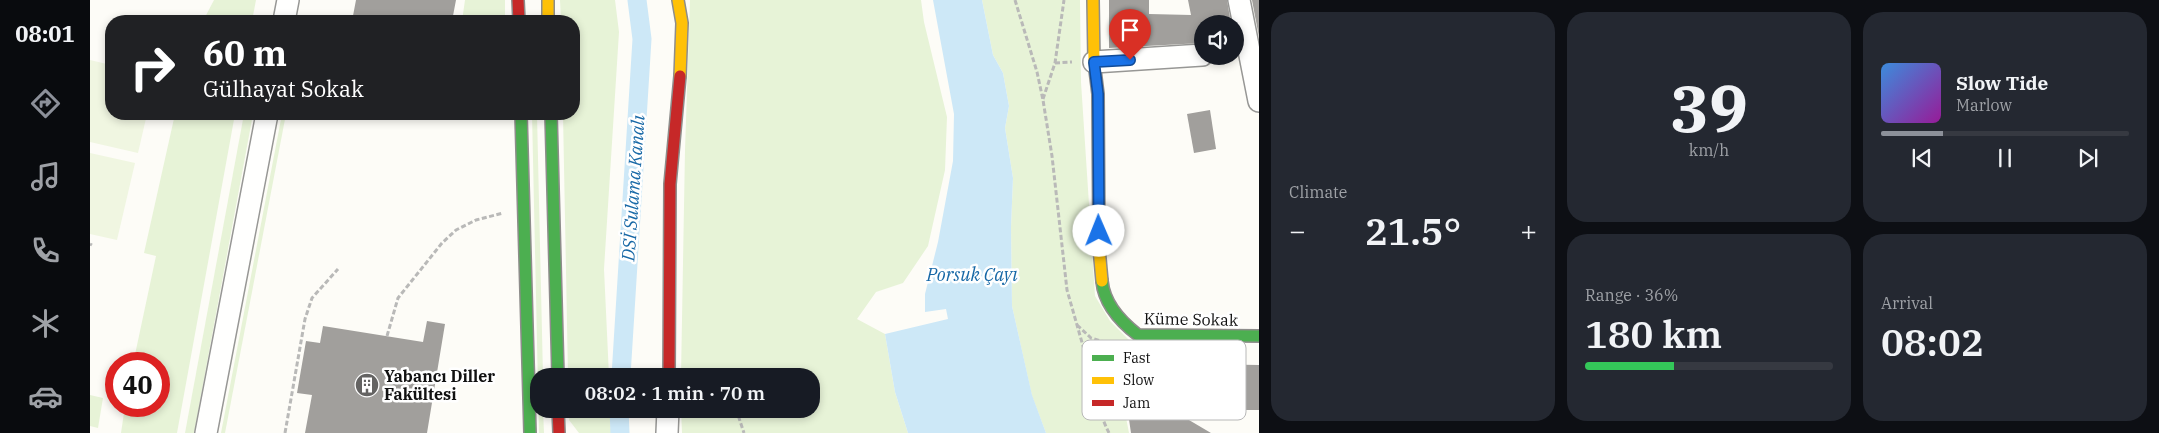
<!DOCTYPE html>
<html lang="en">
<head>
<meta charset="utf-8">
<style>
  :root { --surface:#171b24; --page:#242831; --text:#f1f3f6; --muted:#9ea1a6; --line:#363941; --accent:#8c9099 }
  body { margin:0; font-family:"IBM Plex Serif",serif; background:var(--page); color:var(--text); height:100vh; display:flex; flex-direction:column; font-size:19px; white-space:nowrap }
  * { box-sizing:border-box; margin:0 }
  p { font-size:16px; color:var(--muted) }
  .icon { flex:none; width:28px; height:28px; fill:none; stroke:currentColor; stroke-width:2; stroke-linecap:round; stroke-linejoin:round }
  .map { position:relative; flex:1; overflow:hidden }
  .panel { display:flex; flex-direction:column; gap:12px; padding:12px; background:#0d0f14; width:900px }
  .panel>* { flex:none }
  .banner { position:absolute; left:15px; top:15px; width:475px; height:105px; border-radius:20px; box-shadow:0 2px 8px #0003; background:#202124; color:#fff; overflow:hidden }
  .tools { position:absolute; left:1104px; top:15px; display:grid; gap:10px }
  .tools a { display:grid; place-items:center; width:50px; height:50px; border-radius:50%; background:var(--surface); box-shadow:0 2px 8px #0003; font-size:25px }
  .speed { position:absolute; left:15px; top:352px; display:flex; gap:10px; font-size:25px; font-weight:700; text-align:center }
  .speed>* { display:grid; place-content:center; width:65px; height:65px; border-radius:50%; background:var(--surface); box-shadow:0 2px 8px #0003; line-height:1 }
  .speed .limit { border:8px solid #d22; background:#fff; color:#111 }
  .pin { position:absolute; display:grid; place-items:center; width:42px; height:42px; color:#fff; margin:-51px -21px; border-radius:50% 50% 50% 0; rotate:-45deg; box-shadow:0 0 5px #0007 }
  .pin .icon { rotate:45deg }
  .me { position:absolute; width:55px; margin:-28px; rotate:359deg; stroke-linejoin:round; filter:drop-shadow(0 0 4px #0008) }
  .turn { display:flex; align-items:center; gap:18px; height:105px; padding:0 15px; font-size:22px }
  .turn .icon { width:65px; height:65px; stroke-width:2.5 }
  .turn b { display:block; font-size:35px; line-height:42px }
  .big { font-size:38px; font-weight:600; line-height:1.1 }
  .panel .widget { flex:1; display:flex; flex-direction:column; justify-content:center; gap:8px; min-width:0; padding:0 18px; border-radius:20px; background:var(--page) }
  .panel .dial { align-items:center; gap:0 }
  .dial b { font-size:65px; line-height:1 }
  .song { display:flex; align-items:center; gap:15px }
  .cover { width:60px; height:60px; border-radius:8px; background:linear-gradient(135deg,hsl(210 70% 55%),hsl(300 70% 35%)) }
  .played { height:5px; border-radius:2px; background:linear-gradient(90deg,var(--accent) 25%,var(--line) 25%) }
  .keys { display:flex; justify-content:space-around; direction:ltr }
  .heat { display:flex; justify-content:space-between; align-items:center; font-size:28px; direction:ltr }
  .charge { height:8px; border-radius:4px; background:linear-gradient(90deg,#34c759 36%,var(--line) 0) }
  .panel .tiles { flex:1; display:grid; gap:12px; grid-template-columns:repeat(3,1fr) }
  .widget:first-child { grid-row:span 2 }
  .trip { position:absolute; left:440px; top:368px; width:290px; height:50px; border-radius:20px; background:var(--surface); box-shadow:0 2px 8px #0003; font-weight:600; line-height:50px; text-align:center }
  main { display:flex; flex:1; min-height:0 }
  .tab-bar { display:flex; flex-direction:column; width:90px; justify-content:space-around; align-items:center; background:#090b0e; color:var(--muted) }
  .tab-bar .icon { width:35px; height:35px }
  .tab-bar .active { color:var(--accent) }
  .tab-bar b { font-size:22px; color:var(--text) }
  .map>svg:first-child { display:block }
</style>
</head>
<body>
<main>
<nav class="tab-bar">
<b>08:01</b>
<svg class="icon active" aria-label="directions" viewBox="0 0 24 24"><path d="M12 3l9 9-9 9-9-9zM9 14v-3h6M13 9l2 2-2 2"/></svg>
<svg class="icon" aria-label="music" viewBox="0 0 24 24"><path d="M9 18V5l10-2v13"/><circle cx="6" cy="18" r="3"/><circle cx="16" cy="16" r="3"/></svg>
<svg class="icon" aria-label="phone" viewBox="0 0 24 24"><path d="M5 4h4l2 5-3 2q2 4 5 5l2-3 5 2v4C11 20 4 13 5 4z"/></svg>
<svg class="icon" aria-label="climate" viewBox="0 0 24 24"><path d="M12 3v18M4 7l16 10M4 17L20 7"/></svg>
<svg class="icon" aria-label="car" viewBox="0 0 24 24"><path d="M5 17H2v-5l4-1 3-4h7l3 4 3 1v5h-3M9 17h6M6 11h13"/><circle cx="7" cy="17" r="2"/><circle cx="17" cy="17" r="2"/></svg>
</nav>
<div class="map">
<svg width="1169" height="433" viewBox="0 0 1169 433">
  <rect width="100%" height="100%" fill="#fdfcf7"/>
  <g fill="#e7f3d7">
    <polygon points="124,0 166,0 162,21 113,21"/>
    <polygon points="375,0 415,0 415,21 372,21"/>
    <polygon points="470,0 525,0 529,32 514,269 519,376 478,376 473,114 484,114 484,21 471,21"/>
    <polygon points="600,0 831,0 834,22 857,117 855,170 838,246 813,283 786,292 767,319 795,334 805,392 818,433 592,433 591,409 721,409 721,376 591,376 595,150"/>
    <polygon points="892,0 990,0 991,82 1005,296 1020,321 1055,356 1028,376 1039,433 956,433 942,396 922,306 921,227 923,178 915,128 919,106 913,73 903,55"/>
    <polygon points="85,114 145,114 87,433 31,433 35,406 69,406 69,364 43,364 66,256 54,253"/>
    <polygon points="154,114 163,114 104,433 95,433"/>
    <polygon points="192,114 196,114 135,433 131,433"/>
    <polygon points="442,114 447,114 453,376 449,376 449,409 453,409 454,433 449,433"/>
    <polygon points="0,395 13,398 8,428 0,426"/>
    <polygon points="478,409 520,409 521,433 489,433 479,420"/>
  </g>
  <g fill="#f0f6e1">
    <polygon points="0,60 21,65 21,114 57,114 48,153 0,142"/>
    <polygon points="0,153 45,163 27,240 0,234"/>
  </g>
  <polygon fill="#cde8f7" points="843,0 892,0 903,55 913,73 919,106 915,128 923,178 921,227 922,306 942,395 956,433 818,433 805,392 795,334 858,319 856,309 835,312 835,294 848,242 863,161 864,114"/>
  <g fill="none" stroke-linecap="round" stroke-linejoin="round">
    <g stroke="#cde8f7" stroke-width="19">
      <polyline points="531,376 552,39 547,0"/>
      <polyline points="529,409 530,433"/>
    </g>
  </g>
  <g fill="#a19f9c">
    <polygon points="266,0 366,0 362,21 324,21 305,17 304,21 262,21"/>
    <polygon points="1019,0 1059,0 1059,14 1101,15 1098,0 1137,0 1141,24 1112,24 1112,43 1019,48"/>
    <polygon points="1162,0 1169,0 1169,37"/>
    <polygon points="1120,110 1126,149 1104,153 1097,114"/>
    <polygon points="337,321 355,324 337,433 215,433 222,395 207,393 216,341 230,343 233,326 333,342"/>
    <polygon points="1109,364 1169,365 1169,410 1082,410 1121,433 1041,433 1036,399 1063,374 1108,395"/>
  </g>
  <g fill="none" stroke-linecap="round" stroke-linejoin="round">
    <g stroke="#979795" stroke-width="24">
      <g id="street">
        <polyline points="1149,0 1169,101"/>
        <polyline points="194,21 198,0"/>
        <polyline points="1004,62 1112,55"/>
        <polyline points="116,433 177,114"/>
        <polyline points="577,433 578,409"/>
      </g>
    </g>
    <g stroke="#8e8d8b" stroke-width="14">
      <g id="fast">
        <polyline points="431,114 440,433"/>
        <polyline points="461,114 468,376"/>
        <path d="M1012,281C1014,303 1031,322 1048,335L1169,336"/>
      </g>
    </g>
    <g stroke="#8e8d8b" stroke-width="14">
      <g id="slow">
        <polyline points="458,0 458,21"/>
        <polyline points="588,0 592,23 590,76"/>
        <polyline points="1003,0 1004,62 1008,94 1009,248 1012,281"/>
      </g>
    </g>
    <g stroke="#8e8d8b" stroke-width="14">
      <g id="jam">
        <polyline points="428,0 429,21"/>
        <polyline points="579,376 580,184 590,76"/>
        <polyline points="468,409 469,433"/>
      </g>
    </g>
    <g stroke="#b9b9b8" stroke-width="3" stroke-dasharray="5 2.5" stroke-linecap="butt">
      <polyline points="925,0 947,72 953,100 962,156 977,290 1007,395"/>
      <polyline points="965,63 982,62"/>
      <polyline points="953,99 965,63 974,0"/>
      <polyline points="0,244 2,245"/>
      <polyline points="987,325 1001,338 1020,344"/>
      <polyline points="297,336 308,298 352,243 366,230 386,220 413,213"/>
      <polyline points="646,409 654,433"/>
      <polyline points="195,433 215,319 222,298 248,269"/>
      <path d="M1019,433C1011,417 1003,394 1007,376C1010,366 1019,354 1024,345"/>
    </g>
    <use href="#street" stroke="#fffffe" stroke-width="21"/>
    <use href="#fast" stroke="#4caf50" stroke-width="11"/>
    <use href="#slow" stroke="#ffc107" stroke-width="11"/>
    <use href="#jam" stroke="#c62828" stroke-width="11"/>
  </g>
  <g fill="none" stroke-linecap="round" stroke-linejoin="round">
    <g stroke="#114b97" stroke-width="12">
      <polyline id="route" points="1009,231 1008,94 1004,62 1040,60"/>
    </g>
    <use href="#route" stroke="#1a73e8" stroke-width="9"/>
  </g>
  <defs>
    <g id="building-disc" transform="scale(1.25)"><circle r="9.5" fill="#646362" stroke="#fff"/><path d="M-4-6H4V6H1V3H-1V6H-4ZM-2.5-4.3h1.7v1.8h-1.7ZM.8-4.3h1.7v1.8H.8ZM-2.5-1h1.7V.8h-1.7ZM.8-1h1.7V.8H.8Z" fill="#fff"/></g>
  </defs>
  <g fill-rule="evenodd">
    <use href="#building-disc" x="277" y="385"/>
  </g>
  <g text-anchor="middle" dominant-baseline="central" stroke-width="5" stroke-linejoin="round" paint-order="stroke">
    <g font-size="16" fill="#111" stroke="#fff">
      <text transform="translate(1101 319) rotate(1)">Küme Sokak</text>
    </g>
    <g font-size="16" font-weight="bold" fill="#111" stroke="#fff" text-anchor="start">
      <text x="294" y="376">Yabancı Diller<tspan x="294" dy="18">Fakültesi</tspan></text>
    </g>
    <g font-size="18" font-style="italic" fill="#1768a6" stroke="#fff">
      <text transform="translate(543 188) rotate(-86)">DSİ Sulama Kanalı</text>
      <text x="882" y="274">Porsuk Çayı</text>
    </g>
  </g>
  <rect x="992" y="340" width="164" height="80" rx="8" fill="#fff" stroke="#b8b8b8" stroke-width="1"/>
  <rect x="1002" y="355" width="22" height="6" fill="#4caf50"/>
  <rect x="1002" y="377" width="22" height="7" fill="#ffc107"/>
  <rect x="1002" y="400" width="22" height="6" fill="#c62828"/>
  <g font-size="14" fill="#111">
    <text x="1033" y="363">Fast</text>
    <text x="1033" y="385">Slow</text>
    <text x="1033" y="408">Jam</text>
  </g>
</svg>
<div class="tools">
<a><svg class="icon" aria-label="sound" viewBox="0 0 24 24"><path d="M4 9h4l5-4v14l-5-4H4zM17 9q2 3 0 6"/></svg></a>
</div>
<div class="speed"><div class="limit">40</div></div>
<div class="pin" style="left:1040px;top:60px;background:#d93025"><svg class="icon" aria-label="arrive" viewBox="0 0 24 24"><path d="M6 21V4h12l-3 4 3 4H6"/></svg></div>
<svg class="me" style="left:1009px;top:231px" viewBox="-20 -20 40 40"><circle r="19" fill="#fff"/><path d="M0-13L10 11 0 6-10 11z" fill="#1a73e8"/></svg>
<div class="trip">08:02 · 1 min · 70 m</div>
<div class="banner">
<div class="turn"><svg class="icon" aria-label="right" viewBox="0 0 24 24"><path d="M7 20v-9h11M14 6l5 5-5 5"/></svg><div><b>60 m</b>Gülhayat Sokak</div></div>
</div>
</div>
<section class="panel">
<div class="tiles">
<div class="widget"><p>Climate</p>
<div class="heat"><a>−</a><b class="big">21.5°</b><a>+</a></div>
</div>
<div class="widget dial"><b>39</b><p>km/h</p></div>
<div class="widget">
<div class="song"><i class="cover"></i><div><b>Slow Tide</b><p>Marlow</p></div></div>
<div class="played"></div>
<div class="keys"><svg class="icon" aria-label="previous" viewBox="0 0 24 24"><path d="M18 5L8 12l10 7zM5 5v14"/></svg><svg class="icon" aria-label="pause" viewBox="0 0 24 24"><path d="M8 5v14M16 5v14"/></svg><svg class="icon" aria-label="next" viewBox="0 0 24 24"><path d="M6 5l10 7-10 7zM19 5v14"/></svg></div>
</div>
<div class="widget"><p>Range · 36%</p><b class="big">180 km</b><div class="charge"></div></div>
<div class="widget"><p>Arrival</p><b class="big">08:02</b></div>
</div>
</section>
</main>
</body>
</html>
